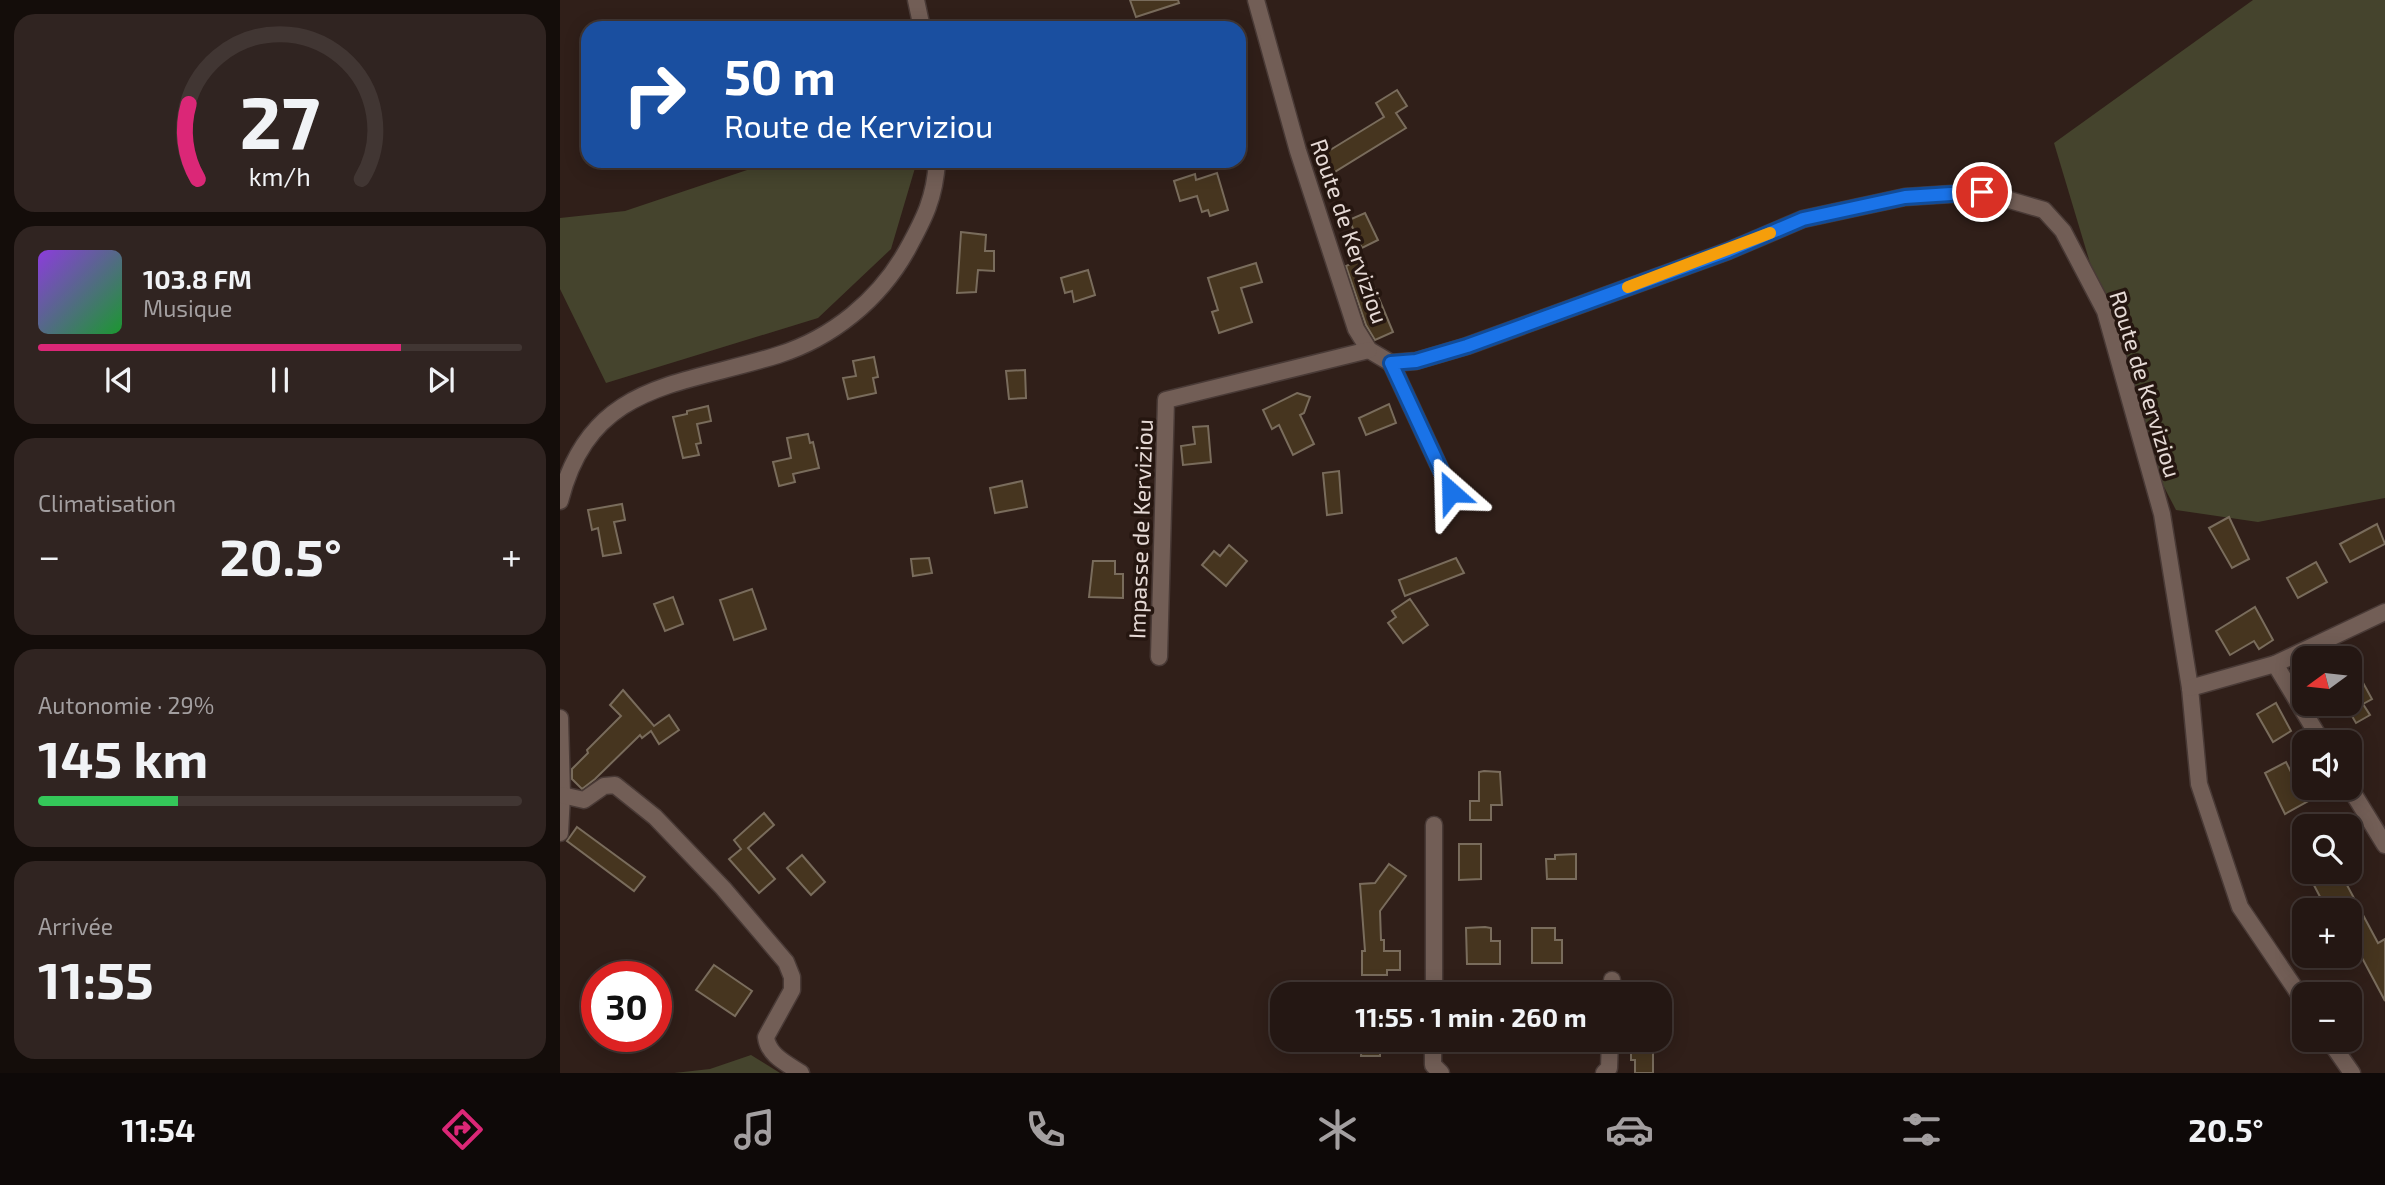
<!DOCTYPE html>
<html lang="fr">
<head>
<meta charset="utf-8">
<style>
  :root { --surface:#241713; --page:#302421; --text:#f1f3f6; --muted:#a39fa0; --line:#413633; --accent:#db2777 }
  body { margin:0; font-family:"Exo 2",sans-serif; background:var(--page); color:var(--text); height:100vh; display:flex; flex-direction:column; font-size:26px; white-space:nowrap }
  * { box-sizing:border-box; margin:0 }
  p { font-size:23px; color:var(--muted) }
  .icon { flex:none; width:38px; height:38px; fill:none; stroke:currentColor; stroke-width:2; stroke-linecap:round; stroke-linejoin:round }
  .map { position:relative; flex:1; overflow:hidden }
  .drawer { display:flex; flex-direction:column; gap:14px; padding:14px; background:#140d0a; width:560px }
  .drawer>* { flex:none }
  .guide { position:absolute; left:21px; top:21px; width:665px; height:147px; border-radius:21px; box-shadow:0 4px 18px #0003,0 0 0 2px var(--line); background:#1a4fa0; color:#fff; overflow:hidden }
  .needle { width:46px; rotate:255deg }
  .controls { position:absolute; left:1732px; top:646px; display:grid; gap:14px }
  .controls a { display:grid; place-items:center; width:70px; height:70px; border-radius:14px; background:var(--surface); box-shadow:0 4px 18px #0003,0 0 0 2px var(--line); font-size:35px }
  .speed { position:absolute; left:21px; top:961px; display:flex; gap:14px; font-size:35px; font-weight:700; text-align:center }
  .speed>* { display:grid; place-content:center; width:91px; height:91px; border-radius:50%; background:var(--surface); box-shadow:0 4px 18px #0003,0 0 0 2px var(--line); line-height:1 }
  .speed .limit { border:10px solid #d22; background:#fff; color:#111 }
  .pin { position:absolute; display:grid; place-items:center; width:60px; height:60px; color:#fff; margin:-30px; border:4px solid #fff; border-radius:50%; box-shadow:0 2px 7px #0007 }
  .me { position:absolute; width:77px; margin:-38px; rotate:335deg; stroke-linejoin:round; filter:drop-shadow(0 0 5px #0008) }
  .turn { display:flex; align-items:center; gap:24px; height:147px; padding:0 28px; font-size:32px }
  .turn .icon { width:91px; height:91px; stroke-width:2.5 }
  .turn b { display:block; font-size:49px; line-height:60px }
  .big { font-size:52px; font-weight:700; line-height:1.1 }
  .drawer .tile { flex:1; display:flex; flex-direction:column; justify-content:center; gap:10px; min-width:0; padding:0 24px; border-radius:21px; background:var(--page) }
  .drawer .dial { align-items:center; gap:0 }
  .dial svg { height:182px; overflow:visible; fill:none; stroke:var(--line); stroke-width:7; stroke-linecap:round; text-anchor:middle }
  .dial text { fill:var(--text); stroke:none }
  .song { display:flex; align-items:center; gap:21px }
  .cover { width:84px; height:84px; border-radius:10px; background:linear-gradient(135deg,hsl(270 70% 55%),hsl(130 70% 35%)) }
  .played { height:7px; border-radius:4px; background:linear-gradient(90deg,var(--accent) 75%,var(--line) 75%) }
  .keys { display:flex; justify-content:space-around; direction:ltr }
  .heat { display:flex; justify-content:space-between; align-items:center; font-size:38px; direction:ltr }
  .charge { height:10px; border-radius:5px; background:linear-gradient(90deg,#34c759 29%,var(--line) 0) }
  .trip { position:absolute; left:710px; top:982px; width:402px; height:70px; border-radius:21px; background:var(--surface); box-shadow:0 4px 18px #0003,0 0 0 2px var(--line); font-weight:700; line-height:70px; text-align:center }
  .menu { display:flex; height:112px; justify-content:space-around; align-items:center; background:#0e0908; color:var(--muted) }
  .menu .icon { width:49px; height:49px }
  .menu .selected { color:var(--accent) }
  .menu b { font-size:32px; color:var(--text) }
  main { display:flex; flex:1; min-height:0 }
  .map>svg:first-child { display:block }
</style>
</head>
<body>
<main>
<section class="drawer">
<div class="tile dial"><svg viewBox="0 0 100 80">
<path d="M14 69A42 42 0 1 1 86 69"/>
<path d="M14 69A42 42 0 0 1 10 36" stroke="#db2777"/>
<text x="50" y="56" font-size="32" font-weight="700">27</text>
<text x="50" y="72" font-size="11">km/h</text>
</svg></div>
<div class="tile">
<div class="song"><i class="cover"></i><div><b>103.8 FM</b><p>Musique</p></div></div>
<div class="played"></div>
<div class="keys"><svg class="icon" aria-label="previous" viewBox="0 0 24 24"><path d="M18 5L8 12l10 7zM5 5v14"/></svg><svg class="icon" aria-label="pause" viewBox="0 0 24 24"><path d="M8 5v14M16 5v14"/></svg><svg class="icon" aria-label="next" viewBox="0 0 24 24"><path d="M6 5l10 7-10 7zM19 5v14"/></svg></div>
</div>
<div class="tile"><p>Climatisation</p>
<div class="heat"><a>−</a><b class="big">20.5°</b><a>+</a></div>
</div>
<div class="tile"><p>Autonomie · 29%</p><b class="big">145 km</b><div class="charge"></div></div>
<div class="tile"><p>Arrivée</p><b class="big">11:55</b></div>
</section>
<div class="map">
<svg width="1825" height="1073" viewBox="0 0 1825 1073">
  <rect width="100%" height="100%" fill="#301f19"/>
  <g fill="#45442d">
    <polygon points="1693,0 1825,0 1825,498 1698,522 1616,510 1588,456 1494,143"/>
    <polygon points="206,161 354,161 355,168 331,249 258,318 46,383 0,289 0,218 65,211 196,167"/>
    <polygon points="191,1055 220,1073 114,1073 150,1069"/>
  </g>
  <g fill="#46351f" stroke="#796c5c" stroke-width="2">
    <polygon points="570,0 618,0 619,3 576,17"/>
    <polygon points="837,90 847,106 836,113 846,128 768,176 760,163 765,160 762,155 824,117 816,103"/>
    <polygon points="657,173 668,210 650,216 648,210 642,212 637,196 620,201 614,181 635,174 636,180"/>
    <polygon points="805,213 818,240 802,248 789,220"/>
    <polygon points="401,232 426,235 425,251 434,251 434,271 418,270 416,292 397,293"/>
    <polygon points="799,260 812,290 815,289 833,332 815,340 806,325 786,266"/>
    <polygon points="696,263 702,282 681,288 692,322 659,333 652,312 658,310 648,278"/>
    <polygon points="528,270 535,295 514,302 512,291 505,293 501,278"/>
    <polygon points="314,357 318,377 313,378 316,393 288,399 283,378 296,376 293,361"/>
    <polygon points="465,370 466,398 449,399 446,371"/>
    <polygon points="737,393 750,397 744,413 740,415 754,444 733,455 719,425 712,429 703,410"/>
    <polygon points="829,404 836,423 806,435 799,418"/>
    <polygon points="148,406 151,421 137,424 141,443 136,444 139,455 123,458 113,417 127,414 127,411"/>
    <polygon points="648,426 651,462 623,465 621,446 635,444 633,427"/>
    <polygon points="248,434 250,443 253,442 259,468 233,474 235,482 219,486 213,462 231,458 227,438"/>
    <polygon points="779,471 782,513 767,515 763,473"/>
    <polygon points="462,481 467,507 435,513 430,488"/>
    <polygon points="62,504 65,520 54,522 61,553 43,556 38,528 32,530 28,510"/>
    <polygon points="1669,517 1689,559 1672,568 1649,528"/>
    <polygon points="1817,524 1825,544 1790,562 1780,544"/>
    <polygon points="669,545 687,561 666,586 642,565 654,551 660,556"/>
    <polygon points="369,558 372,573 353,576 351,559"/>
    <polygon points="896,558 904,573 845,596 839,580"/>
    <polygon points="533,561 555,561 555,574 563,574 563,598 529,597"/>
    <polygon points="1756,562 1767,582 1738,598 1727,578"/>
    <polygon points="192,589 206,629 174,640 160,600"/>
    <polygon points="113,597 123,624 105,631 94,604"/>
    <polygon points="850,599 868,625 843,643 828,623 836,617 832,611"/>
    <polygon points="1695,607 1713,640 1699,649 1694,641 1670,655 1656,631"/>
    <polygon points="1790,659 1812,699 1803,704 1810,715 1796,723 1785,704 1790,704"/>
    <polygon points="63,690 94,726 109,715 119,730 99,744 91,731 82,738 80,735 35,779 22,789 12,779 12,769 28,753 27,750 61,716 50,705"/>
    <polygon points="1716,703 1731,731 1713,742 1697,714"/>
    <polygon points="1726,762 1731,772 1734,770 1750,800 1725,814 1705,773"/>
    <polygon points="924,771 940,772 942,805 931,805 931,820 910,820 910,801 919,801 919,772"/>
    <polygon points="204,813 214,825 188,848 215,879 199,893 169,859 181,849 174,840"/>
    <polygon points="17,827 85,877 74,891 7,841"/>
    <polygon points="899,844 921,844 921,879 899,880"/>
    <polygon points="1016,854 1016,879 987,879 986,859 995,859 995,855"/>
    <polygon points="242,855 265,882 251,895 227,868"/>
    <polygon points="829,864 846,876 820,911 821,940 824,940 824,951 840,951 840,970 827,970 827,975 802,975 802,951 805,951 800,884 815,883"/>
    <polygon points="1747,872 1780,872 1818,943 1825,939 1825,1001 1800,954 1795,956 1790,947 1790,910 1767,910"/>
    <polygon points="925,927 931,928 931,941 940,941 940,964 907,964 906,928"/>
    <polygon points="972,928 995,928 995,940 1002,940 1002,963 972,963"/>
    <polygon points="154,965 192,991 175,1016 136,990"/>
    <polygon points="802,1040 820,1040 820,1056 801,1056"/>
    <polygon points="1071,1040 1093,1040 1093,1073 1075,1073 1075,1060 1071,1060"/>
  </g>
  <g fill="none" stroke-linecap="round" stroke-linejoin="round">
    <g stroke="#493a36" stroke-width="19">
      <g id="street">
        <polyline points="356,0 362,28"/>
        <polyline points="696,0 738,151 796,329 809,350 831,363 856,361 907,346 1168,251 1243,219 1345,197 1422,192 1484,210 1503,231 1545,311 1602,514 1630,688 1639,784 1680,907 1745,1003"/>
        <polyline points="831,363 891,492"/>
        <path d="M0,501C30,382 120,386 218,355C272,338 319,300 347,250C364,219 375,198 377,161"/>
        <polyline points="599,657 606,400 809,350"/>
        <polyline points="1715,664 1762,742"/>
        <polyline points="1630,688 1715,664 1825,612"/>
        <polyline points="0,718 2,795 0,833"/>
        <polyline points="1790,788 1825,845"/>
        <path d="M2,795L24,800L44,786L55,785L95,817L163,888L226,962L232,977V990L206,1037C208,1055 226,1063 241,1073"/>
        <polyline points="874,994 874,825"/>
        <polyline points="1052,994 1052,980"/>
        <polyline points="873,1040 873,1065 881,1073"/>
        <polyline points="1769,1040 1792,1073"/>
        <polyline points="1044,1073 1049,1068 1050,1040"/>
      </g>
    </g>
    <use href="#street" stroke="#725e56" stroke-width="16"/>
  </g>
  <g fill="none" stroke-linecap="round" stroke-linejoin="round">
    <g stroke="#114b97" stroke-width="18">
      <polyline id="route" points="891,492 831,363 856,361 907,346 1168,251 1243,219 1345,197 1422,192"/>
    </g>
    <use href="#route" stroke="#1a73e8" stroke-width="12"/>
    <polyline stroke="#f59e0b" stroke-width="12" points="1068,287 1210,233"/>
  </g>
  <g text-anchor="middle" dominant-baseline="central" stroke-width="7" stroke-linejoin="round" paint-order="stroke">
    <g font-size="23" fill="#e6dad6" stroke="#251610">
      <text transform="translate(790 231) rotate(71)">Route de Kerviziou</text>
      <text transform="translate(1586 384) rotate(73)">Route de Kerviziou</text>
      <text transform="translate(580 529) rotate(-88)">Impasse de Kerviziou</text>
    </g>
  </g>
</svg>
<div class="controls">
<a><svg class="needle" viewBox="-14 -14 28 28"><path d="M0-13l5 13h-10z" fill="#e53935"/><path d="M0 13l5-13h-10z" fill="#a39fa0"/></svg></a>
<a><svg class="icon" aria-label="sound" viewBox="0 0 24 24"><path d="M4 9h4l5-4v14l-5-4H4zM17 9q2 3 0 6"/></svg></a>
<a><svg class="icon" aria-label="search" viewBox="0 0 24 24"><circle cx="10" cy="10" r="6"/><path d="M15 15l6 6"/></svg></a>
<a>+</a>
<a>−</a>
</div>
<div class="speed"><div class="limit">30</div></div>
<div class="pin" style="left:1422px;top:192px;background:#d93025"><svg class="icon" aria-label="arrive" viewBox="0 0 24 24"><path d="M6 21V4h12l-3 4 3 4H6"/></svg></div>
<svg class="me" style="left:891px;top:492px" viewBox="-20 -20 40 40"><path d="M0-17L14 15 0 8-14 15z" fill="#1a73e8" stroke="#fff" stroke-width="4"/></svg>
<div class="trip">11:55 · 1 min · 260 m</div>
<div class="guide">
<div class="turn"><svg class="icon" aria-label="right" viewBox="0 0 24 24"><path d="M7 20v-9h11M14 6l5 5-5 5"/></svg><div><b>50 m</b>Route de Kerviziou</div></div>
</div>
</div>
</main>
<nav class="menu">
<b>11:54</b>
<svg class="icon selected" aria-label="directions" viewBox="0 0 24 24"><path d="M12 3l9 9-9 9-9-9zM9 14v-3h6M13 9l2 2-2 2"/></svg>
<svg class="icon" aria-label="music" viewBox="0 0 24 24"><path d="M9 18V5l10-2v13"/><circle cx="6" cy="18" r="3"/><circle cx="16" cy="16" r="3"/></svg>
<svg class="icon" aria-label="phone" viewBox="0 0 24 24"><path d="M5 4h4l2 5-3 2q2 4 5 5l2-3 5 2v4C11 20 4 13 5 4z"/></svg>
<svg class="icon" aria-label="climate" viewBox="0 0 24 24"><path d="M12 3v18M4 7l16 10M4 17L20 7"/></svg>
<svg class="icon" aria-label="car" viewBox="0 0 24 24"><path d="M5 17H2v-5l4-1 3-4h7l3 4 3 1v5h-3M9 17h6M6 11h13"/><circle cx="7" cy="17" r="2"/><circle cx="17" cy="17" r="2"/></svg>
<svg class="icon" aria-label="filters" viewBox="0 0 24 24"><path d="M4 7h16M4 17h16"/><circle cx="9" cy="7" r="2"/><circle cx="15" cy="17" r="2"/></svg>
<b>20.5°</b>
</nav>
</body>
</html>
